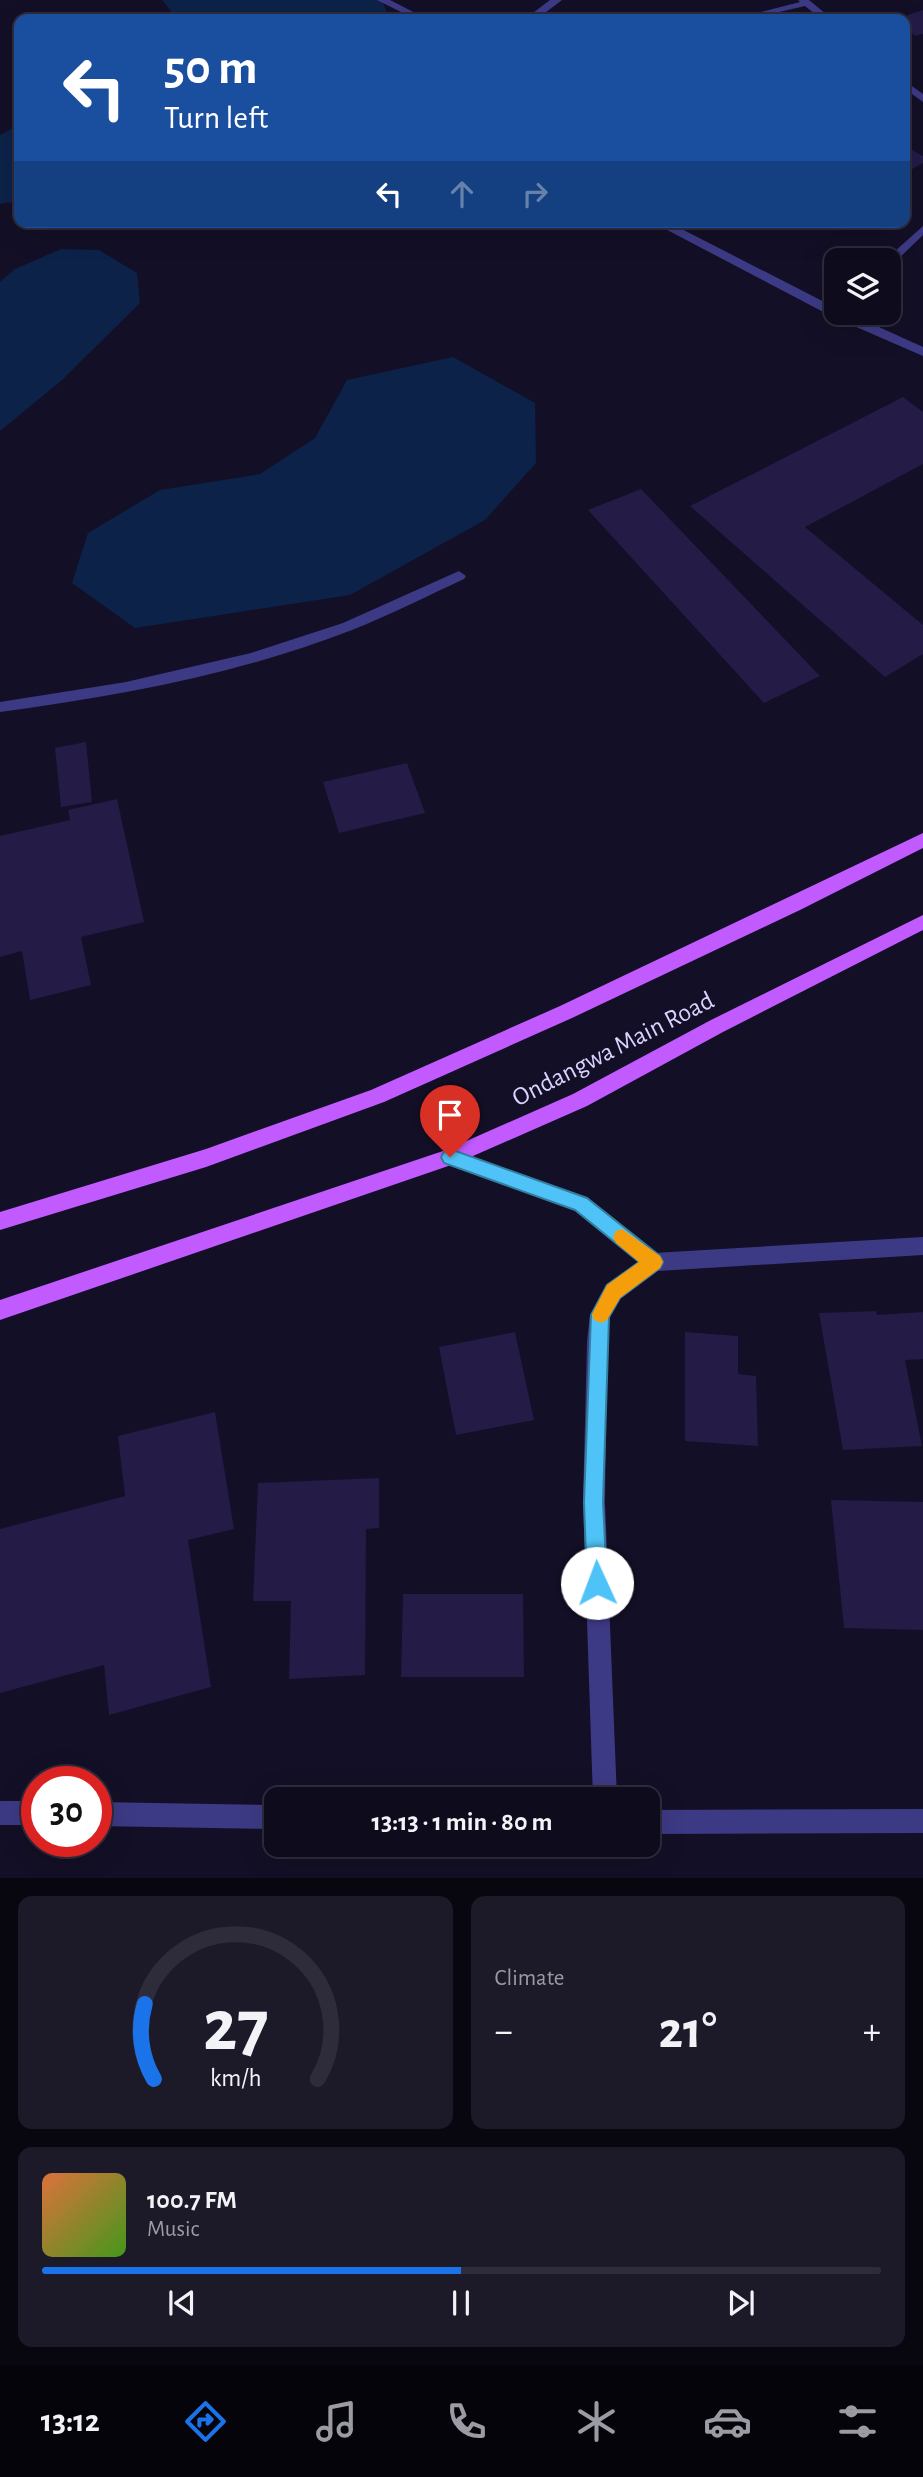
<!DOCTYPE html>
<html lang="en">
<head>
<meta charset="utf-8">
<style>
  :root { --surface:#0e0b1c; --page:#1c1929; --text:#f1f3f6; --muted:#9b9ba3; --line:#2e2b3b; --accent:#1a73e8 }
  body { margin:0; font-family:"Alegreya Sans",sans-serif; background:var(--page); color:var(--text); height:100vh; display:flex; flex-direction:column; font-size:26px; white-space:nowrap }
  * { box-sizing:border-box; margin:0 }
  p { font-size:23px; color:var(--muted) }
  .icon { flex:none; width:38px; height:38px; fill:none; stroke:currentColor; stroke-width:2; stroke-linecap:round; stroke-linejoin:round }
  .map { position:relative; height:1878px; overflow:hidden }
  .drawer { display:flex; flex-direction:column; gap:18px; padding:18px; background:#08060f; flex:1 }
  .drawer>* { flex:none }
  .hud { position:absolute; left:14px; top:14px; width:896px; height:214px; border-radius:14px; box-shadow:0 7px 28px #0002,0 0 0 2px var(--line); background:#1a4fa0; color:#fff; overflow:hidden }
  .controls { position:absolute; left:824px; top:248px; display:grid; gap:14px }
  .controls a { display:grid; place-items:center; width:77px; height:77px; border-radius:14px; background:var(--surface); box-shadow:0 7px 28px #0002,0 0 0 2px var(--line); font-size:35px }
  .speed { position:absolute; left:21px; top:1766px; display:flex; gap:14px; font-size:35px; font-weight:700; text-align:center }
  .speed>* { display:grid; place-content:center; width:91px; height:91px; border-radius:50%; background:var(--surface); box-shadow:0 7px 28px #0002,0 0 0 2px var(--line); line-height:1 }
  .speed .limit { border:10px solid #d22; background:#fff; color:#111 }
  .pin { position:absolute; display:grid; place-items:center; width:60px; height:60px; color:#fff; margin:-72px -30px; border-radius:50% 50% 50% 0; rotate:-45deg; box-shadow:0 0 7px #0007 }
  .pin .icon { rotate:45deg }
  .me { position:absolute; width:77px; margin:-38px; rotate:358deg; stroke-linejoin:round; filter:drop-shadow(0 0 5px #0008) }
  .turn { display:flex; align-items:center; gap:24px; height:147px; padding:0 35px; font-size:32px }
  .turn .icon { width:91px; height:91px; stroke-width:2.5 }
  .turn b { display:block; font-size:49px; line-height:60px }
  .lanes { display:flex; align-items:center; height:66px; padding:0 35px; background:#0003; justify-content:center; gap:35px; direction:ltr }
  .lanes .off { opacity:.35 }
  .big { font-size:52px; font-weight:700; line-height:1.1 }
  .drawer .card { flex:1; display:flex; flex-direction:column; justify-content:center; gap:10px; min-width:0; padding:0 24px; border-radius:14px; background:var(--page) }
  .drawer .dial { align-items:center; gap:0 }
  .dial svg { height:182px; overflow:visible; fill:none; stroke:var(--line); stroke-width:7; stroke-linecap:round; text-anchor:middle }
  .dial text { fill:var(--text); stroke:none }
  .song { display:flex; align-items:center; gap:21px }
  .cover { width:84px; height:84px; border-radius:10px; background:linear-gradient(135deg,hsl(20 70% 55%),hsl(100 70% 35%)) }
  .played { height:7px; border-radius:4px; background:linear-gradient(90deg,var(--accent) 50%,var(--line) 50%) }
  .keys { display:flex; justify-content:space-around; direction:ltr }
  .heat { display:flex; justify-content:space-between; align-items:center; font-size:38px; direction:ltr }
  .drawer .tiles { flex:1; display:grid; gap:18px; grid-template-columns:1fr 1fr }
  .card:last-child { grid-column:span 2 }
  .trip { position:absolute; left:264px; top:1787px; width:396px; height:70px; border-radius:14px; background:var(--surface); box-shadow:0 7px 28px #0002,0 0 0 2px var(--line); font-weight:700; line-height:70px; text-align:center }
  .dock { display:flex; height:112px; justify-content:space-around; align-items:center; background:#06040b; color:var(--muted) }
  .dock .icon { width:49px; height:49px }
  .dock .current { color:var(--accent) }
  .dock b { font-size:32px; color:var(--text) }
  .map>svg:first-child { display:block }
</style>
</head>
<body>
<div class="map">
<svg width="923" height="1879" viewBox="0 0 923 1879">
  <rect width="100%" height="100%" fill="#130f26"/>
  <g fill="#0c2248">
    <polygon points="162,0 382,0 390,19 165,19 171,11"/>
    <polygon points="19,125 19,201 0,204 0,135"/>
    <polygon points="61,249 99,250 137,273 140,303 62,380 0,431 0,282 15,269"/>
    <polygon points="453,357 535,403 536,463 485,520 350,595 135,628 72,583 88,533 160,490 260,474 315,438 347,380"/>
  </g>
  <g fill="#241b47">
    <polygon points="923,10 923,34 915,36 905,29 905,19 896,19"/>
    <polygon points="905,146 923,156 923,163 905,173"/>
    <polygon points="903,397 923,412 923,464 805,527 923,625 923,654 885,677 690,506"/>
    <polygon points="641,489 820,676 764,703 588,510"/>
    <polygon points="86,742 92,802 61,807 55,748"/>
    <polygon points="407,763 425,813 339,833 323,782"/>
    <polygon points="117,799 144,922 81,937 91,985 30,1000 22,951 0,957 0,836 70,820 68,810"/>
    <polygon points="876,1311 877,1315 923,1312 923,1359 905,1360 922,1446 843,1450 819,1313"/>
    <polygon points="515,1332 534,1420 456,1435 439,1347"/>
    <polygon points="685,1332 738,1336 738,1374 756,1376 758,1446 685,1441"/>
    <polygon points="215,1412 234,1529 188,1540 211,1687 109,1715 104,1665 0,1693 0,1529 125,1496 118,1436"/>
    <polygon points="379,1478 379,1528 366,1529 365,1675 289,1679 291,1601 253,1601 258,1483"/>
    <polygon points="831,1500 923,1502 923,1630 844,1628"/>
    <polygon points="403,1594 523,1594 524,1677 401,1677"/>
  </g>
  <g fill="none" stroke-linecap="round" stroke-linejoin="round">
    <g fill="#3d3a85" fill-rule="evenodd">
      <polygon points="377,0 390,0 427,19 415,19"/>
      <polygon points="798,0 809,0 832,19 821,19 805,6 749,19 733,19 800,2"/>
      <polygon points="905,81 923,94 923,102 905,89"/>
      <polygon points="923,226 923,235 893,264 889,265 889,261 884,261"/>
      <polygon points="860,313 872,313 862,327 854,327 852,324"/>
      <path d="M459,571L466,576L464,579C427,596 390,615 352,630C239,674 120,696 0,712V702L126,682L251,653L343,623Z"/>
      <polygon points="450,1149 587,1198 660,1256 663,1262 660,1268 654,1271 648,1268 575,1210 444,1163 441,1157 444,1151"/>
    </g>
    <g fill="#3d3a85" fill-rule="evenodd">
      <polygon points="550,0 562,0 537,19 525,19"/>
      <polygon points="652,222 668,222 836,308 836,313 848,313 923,347 923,356 831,316"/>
      <polygon points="923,1237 923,1255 658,1271 620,1299 610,1317 607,1341 605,1502 617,1799 593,1799 583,1502 587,1341 590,1315 606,1285 654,1253"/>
      <rect x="0" y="1801" width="37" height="24"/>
      <polygon points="96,1802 276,1805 276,1829 96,1826"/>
      <polygon points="923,1809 923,1833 648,1834 648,1810"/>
    </g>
    <g fill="#c25bff" fill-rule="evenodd">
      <polygon points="923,833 923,848 800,910 572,1018 384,1102 206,1167 0,1230 0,1212 206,1149 371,1090 560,1006"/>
      <polygon points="923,915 923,930 723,1032 587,1106 457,1163 0,1320 0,1300 446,1150 573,1094 711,1020"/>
    </g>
  </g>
  <polygon fill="#4fc3f7" stroke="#337fa1" stroke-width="2" points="450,1149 587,1198 660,1256 663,1262 660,1268 620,1298 609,1317 603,1502 607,1583 604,1590 597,1593 590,1590 587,1583 584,1502 591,1315 607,1285 639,1262 575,1210 444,1163 441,1157 444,1152"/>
  <polygon fill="#f59e0b" points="622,1229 660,1256 663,1262 660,1268 620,1298 607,1320 601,1323 594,1320 592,1314 607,1285 639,1262 616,1243 613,1237 616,1231"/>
  <g text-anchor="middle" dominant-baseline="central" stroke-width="7" stroke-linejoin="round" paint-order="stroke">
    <g font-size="26" fill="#d9d4ff" stroke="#130f26">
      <text transform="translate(613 1049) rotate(-27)">Ondangwa Main Road</text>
    </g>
  </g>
</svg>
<div class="controls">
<a><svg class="icon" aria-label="layers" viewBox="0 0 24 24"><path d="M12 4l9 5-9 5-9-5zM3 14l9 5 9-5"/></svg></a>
</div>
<div class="speed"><div class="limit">30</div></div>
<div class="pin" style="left:450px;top:1157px;background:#d93025"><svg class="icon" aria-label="arrive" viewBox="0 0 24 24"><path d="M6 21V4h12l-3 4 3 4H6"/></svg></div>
<svg class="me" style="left:597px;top:1583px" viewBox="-20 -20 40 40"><circle r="19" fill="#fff"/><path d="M0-13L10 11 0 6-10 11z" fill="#4fc3f7"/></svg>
<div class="trip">13:13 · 1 min · 80 m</div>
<div class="hud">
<div class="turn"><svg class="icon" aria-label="left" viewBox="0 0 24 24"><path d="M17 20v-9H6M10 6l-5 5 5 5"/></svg><div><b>50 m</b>Turn left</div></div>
<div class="lanes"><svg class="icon" aria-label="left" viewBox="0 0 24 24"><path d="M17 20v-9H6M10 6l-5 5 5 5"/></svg><svg class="icon off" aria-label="ahead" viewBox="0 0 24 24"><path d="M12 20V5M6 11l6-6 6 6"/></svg><svg class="icon off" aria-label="right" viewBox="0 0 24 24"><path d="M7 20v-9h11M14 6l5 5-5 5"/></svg></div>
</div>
</div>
<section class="drawer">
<div class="tiles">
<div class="card dial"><svg viewBox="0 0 100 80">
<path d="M14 69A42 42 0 1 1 86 69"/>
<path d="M14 69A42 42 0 0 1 10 36" stroke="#1a73e8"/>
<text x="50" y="56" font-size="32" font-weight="700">27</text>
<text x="50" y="72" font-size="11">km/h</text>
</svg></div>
<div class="card"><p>Climate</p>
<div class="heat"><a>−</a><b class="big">21°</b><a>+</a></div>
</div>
<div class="card">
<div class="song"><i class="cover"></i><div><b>100.7 FM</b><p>Music</p></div></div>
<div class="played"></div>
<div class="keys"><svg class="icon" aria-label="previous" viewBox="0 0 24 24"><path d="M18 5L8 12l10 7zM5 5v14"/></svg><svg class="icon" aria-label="pause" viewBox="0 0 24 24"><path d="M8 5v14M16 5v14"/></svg><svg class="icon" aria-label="next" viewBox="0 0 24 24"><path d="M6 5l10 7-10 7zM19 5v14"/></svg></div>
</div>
</div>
</section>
<nav class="dock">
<b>13:12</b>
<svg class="icon current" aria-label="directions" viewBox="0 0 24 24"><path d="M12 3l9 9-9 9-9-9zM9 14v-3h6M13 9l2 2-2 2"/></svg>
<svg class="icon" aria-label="music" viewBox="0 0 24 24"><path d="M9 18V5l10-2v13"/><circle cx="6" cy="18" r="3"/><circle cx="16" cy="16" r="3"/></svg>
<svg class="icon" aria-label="phone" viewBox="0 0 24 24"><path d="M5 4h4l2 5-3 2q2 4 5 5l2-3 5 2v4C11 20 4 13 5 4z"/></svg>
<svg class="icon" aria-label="climate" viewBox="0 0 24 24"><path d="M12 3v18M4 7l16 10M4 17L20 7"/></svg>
<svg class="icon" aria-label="car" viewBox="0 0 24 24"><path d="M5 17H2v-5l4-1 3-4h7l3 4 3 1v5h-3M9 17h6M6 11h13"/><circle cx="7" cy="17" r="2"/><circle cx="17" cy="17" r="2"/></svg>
<svg class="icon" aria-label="filters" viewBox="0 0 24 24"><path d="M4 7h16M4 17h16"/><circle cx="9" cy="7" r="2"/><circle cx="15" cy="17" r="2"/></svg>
</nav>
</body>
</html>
